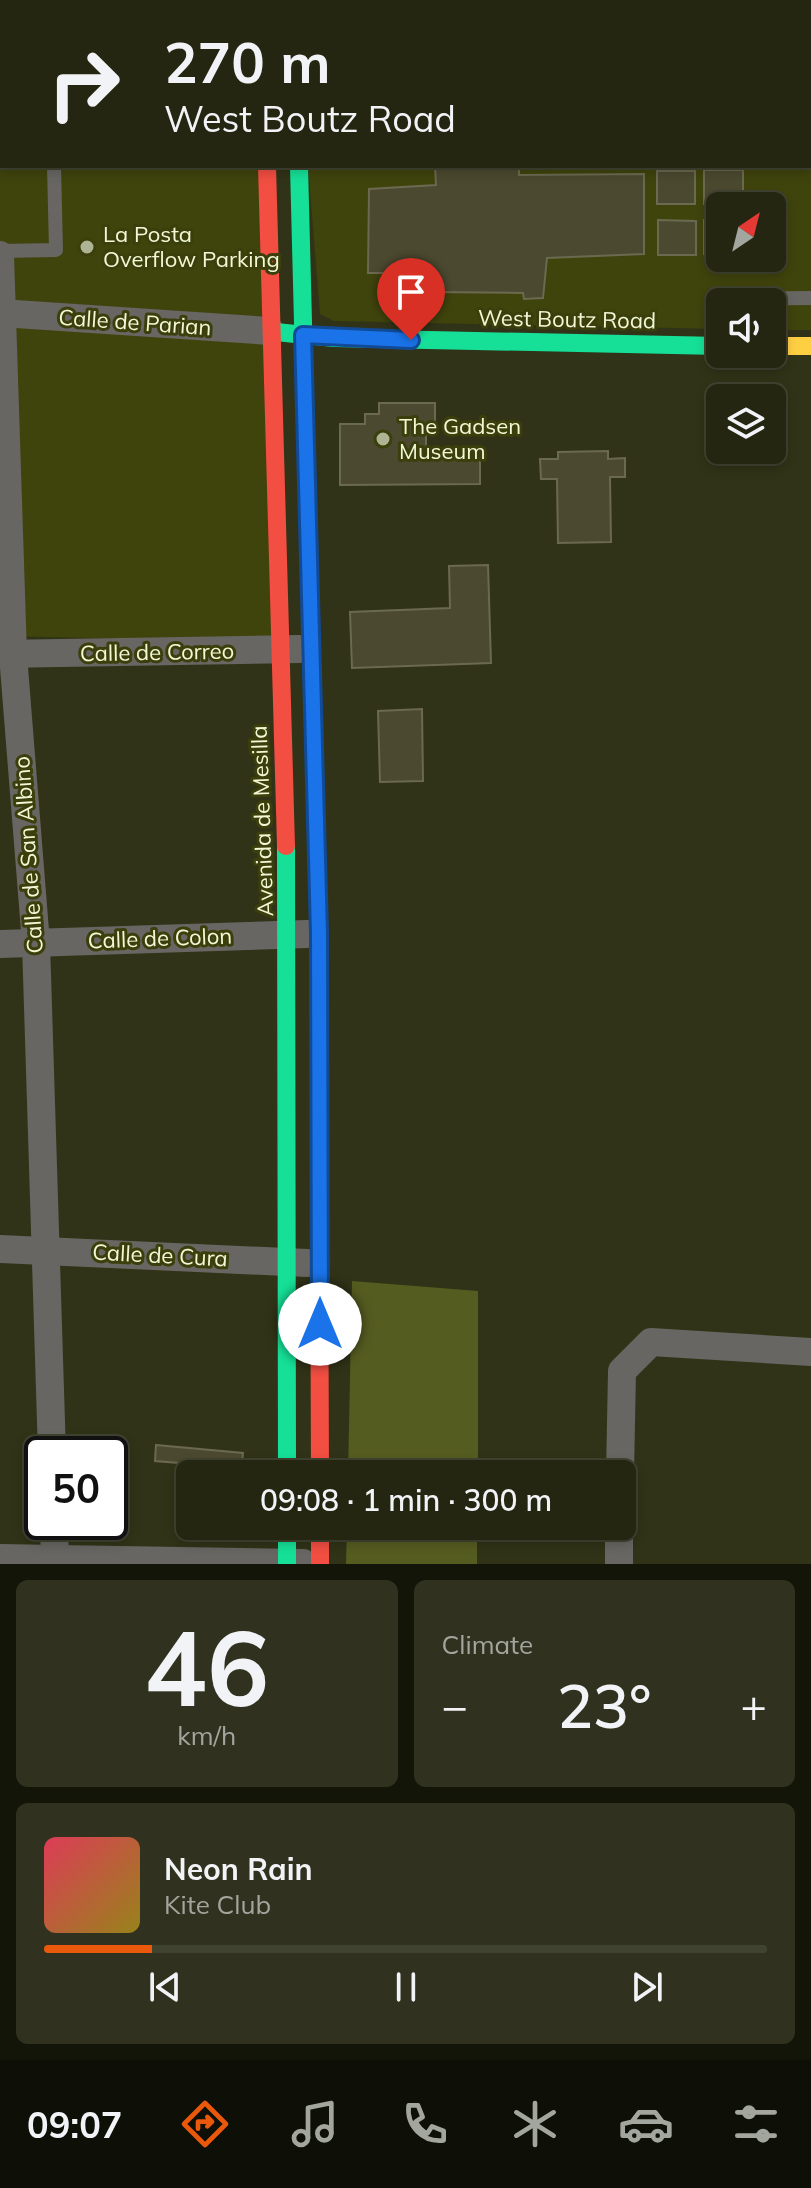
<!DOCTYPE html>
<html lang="en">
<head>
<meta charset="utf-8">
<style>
  :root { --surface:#242611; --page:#30321f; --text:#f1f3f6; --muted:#a3a59f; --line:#414331; --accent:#ea580c }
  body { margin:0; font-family:Mulish,sans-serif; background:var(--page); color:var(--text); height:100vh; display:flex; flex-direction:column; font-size:30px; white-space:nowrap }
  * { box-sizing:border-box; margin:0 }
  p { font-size:26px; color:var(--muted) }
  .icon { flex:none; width:44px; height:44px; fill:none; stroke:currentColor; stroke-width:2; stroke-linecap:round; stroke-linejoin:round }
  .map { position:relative; height:1564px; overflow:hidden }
  .drawer { display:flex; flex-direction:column; gap:16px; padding:16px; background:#141509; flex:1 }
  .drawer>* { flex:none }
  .hud { position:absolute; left:0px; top:0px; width:812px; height:168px; box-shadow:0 4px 12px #0003,0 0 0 2px var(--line); background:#242611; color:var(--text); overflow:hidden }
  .needle { width:52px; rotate:35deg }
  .tools { position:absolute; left:706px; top:192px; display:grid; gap:16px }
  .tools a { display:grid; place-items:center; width:80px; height:80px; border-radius:12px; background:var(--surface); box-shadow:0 4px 12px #0003,0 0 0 2px var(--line); font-size:40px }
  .speed { position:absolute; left:24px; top:1436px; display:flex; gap:16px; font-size:40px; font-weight:700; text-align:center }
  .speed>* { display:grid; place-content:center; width:104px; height:104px; border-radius:50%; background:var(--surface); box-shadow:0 4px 12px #0003,0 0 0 2px var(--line); line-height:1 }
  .speed .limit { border:4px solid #111; border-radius:12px; background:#fff; color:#111 }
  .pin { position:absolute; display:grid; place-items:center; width:68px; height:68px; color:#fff; margin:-82px -34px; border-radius:50% 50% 50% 0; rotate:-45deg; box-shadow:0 0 8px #0007 }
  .pin .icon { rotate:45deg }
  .me { position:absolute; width:88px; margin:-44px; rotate:0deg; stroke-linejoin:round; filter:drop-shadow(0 0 6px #0008) }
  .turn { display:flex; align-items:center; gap:28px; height:168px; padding:0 32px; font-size:36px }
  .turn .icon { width:104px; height:104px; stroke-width:2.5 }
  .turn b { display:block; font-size:56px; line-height:68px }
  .big { font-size:60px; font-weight:600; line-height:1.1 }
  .drawer .card { flex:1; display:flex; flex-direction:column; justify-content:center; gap:12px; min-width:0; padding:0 28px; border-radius:12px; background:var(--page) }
  .drawer .dial { align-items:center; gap:0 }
  .dial b { font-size:104px; line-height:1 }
  .song { display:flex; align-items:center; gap:24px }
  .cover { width:96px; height:96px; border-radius:12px; background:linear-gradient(135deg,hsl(350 70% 55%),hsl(50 70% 35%)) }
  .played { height:8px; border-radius:4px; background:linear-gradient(90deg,var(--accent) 15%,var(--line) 15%) }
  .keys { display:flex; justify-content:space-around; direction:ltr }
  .heat { display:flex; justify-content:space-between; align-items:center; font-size:44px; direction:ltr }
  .drawer .tiles { flex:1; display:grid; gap:16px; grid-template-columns:1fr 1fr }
  .card:last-child { grid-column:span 2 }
  .trip { position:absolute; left:176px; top:1460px; width:460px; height:80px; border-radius:12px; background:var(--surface); box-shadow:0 4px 12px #0003,0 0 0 2px var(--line); font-weight:600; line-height:80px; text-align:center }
  .tab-bar { display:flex; height:128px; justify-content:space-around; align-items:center; background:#0e0f07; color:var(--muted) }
  .tab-bar .icon { width:56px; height:56px }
  .tab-bar .selected { color:var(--accent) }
  .tab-bar b { font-size:36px; color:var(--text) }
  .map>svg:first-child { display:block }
</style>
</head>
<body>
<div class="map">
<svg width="811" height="1564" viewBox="0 0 811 1564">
  <rect width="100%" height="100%" fill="#303317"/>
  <g fill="#3f430c" fill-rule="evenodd">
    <polygon points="0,0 256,0 2,2 2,166 260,166 272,642 0,636"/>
    <path d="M305,0H811V330H772V302H720V329L334,321L320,314L308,166H810V2ZM720,206H772V258H720Z"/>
  </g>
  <g fill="#555c20">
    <polygon points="352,1281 478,1291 478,1474 348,1474"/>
    <polygon points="347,1526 477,1526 477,1564 346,1564"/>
  </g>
  <g fill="#4b492f" stroke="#6b6950" stroke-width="2">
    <rect x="433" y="0" width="85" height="2"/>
    <polygon points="435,166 519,166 519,175 644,174 644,254 547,258 543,298 524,299 523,293 433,292 435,273 368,273 369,189 436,185"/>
    <rect x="704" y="170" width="39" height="34"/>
    <rect x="657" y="171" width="38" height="33"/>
    <polygon points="658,220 696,221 696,255 658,255"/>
    <polygon points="704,220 720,221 720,254 704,254"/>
    <polygon points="379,403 435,403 435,423 426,423 426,454 480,455 480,484 340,485 340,424 365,424 365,414 379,414"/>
    <polygon points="608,451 608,459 625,458 625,477 610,477 611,542 558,543 557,479 541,479 540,459 558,459 558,452"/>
    <polygon points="488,565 491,663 352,668 350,612 450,608 449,566"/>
    <polygon points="422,709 423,781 380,782 378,711"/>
    <polygon points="156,1445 243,1453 241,1474 190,1474 190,1500 176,1499 179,1463 155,1461"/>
  </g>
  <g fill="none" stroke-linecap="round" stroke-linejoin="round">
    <g stroke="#676662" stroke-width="14">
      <polyline points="0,251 56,250 54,166"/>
      <polyline points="729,302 729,299 811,298"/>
    </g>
    <g stroke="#676662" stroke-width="28">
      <polyline points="0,255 13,655 36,943 52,1454"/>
      <polyline points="0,313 270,331"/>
      <polyline points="0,654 299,649"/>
      <polyline points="0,944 307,934"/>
      <polyline points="0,1249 307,1263"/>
      <polyline points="620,1474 622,1371 651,1342 811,1352"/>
      <polyline points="54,1522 55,1564"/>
      <polyline points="0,1558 303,1563"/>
      <polyline points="619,1564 619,1526"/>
    </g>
    <g stroke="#16e098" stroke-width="18">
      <polyline points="295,0 295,2"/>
      <polyline points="299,166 309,558"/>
      <polyline points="276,332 334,338 720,346"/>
      <polyline points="286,846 287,1474"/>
      <polyline points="287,1526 287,1564"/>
    </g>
    <g stroke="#ffcf43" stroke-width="18">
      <polyline points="772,346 811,346"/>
      <polyline points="309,558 319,933 319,1198"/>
    </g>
    <g stroke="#f24e42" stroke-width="18">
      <polyline points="264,0 264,2"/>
      <polyline points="267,166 286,846"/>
      <polyline points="319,1198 320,1474"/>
      <polyline points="320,1526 320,1564"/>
    </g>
  </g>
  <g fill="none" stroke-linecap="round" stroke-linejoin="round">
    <g stroke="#114b97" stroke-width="20">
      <polyline id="route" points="320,1324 319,933 303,335 411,340"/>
    </g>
    <use href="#route" stroke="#1a73e8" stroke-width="14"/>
  </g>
  <g fill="#aeb393" stroke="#3a3f0b" stroke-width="3">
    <circle cx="87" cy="247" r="8"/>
    <circle cx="383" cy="439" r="8"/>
  </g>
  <g text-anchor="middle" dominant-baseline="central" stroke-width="6" stroke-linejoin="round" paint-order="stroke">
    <g font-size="22" fill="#f2f8d6" stroke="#3a3f0b" text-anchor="start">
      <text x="103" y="234">La Posta<tspan x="103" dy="25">Overflow Parking</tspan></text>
      <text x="399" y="426">The Gadsen<tspan x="399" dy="25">Museum</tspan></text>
    </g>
    <g font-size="22" fill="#f2f8d6" stroke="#3a3f0b">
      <text transform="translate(567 319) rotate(1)">West Boutz Road</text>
      <text transform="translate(135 322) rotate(4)">Calle de Parian</text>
      <text transform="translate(157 652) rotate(-1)">Calle de Correo</text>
      <text transform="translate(262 821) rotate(-92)">Avenida de Mesilla</text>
      <text transform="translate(28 855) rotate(-94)">Calle de San Albino</text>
      <text transform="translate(160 938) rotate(-2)">Calle de Colon</text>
      <text transform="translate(160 1255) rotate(3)">Calle de Cura</text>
    </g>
  </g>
</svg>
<div class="tools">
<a><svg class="needle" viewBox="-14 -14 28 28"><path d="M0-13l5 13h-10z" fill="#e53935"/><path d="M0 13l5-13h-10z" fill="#a3a59f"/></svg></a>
<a><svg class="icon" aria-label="sound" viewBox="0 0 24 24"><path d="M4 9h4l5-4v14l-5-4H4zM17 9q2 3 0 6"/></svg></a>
<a><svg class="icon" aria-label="layers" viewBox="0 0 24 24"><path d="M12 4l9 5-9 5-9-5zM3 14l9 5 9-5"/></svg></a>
</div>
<div class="speed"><div class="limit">50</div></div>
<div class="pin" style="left:411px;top:340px;background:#d93025"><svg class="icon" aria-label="arrive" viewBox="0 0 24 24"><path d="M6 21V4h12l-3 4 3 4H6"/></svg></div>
<svg class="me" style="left:320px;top:1324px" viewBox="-20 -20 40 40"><circle r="19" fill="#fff"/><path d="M0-13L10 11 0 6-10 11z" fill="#1a73e8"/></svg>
<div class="trip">09:08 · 1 min · 300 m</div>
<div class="hud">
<div class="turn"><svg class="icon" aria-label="right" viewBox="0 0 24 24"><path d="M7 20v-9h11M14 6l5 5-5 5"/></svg><div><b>270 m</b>West Boutz Road</div></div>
</div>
</div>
<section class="drawer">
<div class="tiles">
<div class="card dial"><b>46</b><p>km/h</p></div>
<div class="card"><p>Climate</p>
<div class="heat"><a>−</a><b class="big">23°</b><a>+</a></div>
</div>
<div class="card">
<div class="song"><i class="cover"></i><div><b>Neon Rain</b><p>Kite Club</p></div></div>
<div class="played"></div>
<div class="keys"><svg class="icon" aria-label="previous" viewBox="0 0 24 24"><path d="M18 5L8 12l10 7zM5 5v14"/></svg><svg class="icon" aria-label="pause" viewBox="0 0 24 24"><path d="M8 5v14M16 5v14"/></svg><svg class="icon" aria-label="next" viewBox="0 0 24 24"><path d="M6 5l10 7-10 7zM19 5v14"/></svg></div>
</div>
</div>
</section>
<nav class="tab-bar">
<b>09:07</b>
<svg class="icon selected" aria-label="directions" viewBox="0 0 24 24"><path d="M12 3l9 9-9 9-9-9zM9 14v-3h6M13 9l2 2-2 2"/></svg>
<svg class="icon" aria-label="music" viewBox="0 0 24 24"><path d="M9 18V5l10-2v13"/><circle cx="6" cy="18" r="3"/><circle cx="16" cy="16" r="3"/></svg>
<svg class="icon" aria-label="phone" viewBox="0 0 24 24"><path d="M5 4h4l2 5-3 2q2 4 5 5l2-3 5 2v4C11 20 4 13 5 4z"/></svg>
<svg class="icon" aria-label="climate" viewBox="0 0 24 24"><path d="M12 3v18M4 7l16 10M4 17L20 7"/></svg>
<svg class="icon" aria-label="car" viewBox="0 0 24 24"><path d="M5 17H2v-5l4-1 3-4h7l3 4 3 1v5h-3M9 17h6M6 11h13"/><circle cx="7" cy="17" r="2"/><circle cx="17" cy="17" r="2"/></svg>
<svg class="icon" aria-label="filters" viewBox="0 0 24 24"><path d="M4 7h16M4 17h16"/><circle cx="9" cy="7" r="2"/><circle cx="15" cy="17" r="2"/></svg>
</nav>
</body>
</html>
